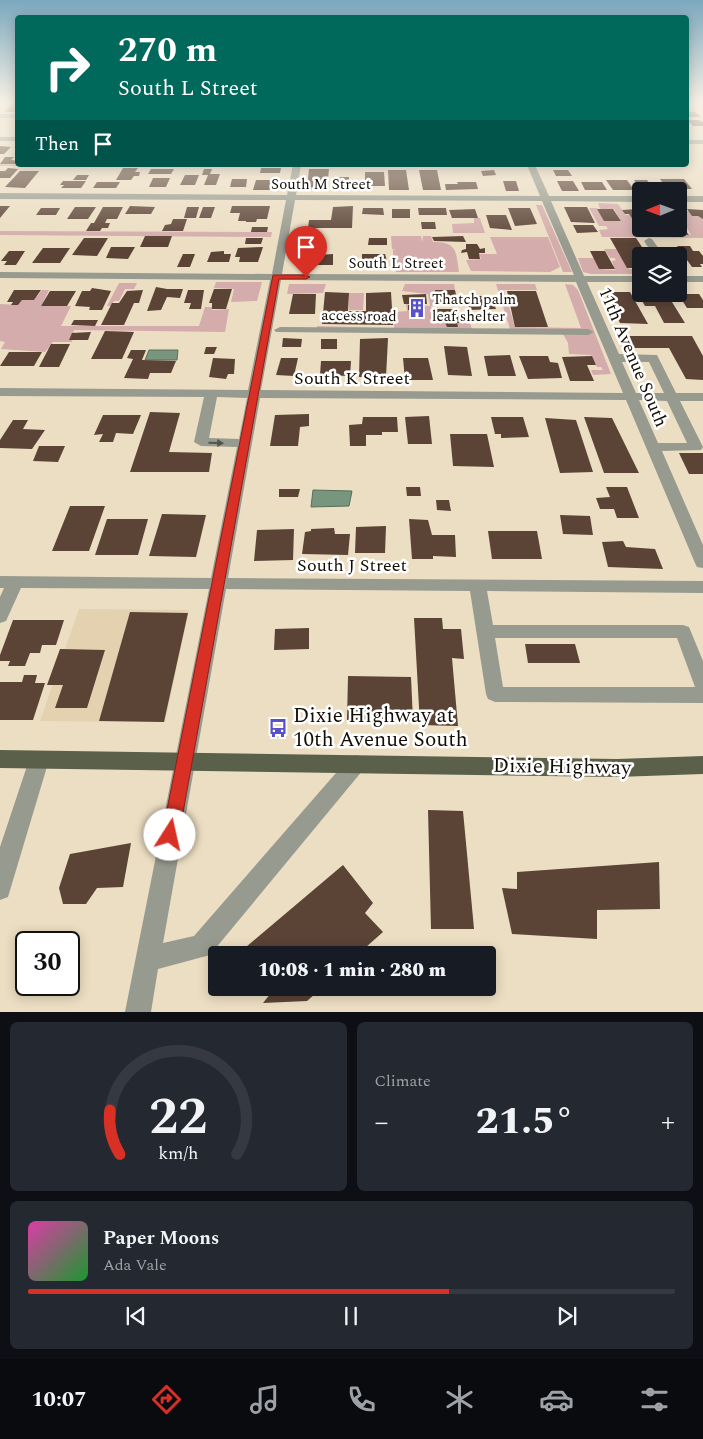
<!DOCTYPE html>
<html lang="en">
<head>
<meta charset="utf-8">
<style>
  :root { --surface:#171b24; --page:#242831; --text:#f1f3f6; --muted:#9ea1a6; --line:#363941; --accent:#d93025 }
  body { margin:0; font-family:Spectral,serif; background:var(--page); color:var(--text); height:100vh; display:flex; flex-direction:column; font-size:19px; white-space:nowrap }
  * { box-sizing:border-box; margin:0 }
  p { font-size:16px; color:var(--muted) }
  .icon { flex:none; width:28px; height:28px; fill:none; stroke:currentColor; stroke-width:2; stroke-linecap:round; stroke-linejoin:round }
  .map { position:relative; height:1012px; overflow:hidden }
  .drawer { display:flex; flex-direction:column; gap:10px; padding:10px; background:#0d0f14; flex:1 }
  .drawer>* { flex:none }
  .hud { position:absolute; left:15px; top:15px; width:674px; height:152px; border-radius:5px; box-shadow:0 2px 12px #0003; background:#00695c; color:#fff; overflow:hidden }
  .needle { width:32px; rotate:269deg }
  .buttons { position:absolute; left:632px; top:182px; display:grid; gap:10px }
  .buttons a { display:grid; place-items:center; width:55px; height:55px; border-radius:5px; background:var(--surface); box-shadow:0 2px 12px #0003; font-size:25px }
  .speed { position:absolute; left:15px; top:931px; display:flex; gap:10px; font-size:25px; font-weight:700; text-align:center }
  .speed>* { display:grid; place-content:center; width:65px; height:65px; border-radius:50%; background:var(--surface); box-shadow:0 2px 12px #0003; line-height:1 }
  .speed .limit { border:2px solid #111; border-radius:8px; background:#fff; color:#111 }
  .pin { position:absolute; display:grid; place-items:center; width:42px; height:42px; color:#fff; margin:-51px -21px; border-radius:50% 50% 50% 0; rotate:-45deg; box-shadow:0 0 5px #0007 }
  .pin .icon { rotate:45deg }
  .me { position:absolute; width:55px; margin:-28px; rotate:10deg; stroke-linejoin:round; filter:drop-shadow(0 0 4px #0008) }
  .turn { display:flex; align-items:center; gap:18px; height:105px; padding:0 20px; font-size:22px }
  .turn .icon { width:65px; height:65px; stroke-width:2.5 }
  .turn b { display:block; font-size:35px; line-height:42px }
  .then { display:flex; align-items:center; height:48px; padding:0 20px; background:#0003; gap:10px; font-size:19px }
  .big { font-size:38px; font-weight:800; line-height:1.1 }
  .drawer .card { flex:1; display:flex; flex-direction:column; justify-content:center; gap:8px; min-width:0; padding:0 18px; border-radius:8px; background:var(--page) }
  .drawer .dial { align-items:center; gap:0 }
  .dial svg { height:130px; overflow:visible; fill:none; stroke:var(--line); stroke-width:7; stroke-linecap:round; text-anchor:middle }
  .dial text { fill:var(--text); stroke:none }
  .song { display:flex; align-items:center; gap:15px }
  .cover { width:60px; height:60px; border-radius:8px; background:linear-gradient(135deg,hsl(320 70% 55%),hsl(130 70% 35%)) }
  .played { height:5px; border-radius:2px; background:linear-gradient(90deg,var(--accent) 65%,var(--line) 65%) }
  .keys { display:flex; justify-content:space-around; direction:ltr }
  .heat { display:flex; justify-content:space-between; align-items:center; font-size:28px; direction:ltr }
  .drawer .tiles { flex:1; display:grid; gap:10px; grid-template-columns:1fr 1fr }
  .card:last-child { grid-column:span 2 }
  .trip { position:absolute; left:208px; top:946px; width:288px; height:50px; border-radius:5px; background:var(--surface); box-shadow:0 2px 12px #0003; font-weight:800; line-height:50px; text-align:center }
  .menu { display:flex; height:80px; justify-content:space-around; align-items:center; background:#090b0e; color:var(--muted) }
  .menu .icon { width:35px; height:35px }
  .menu .selected { color:var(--accent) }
  .menu b { font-size:22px; color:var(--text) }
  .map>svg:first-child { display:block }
</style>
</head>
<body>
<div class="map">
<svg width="703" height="1012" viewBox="0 0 703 1012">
  <rect width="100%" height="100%" fill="#ecdec3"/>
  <polygon fill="#e3d1af" points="79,609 189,610 165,722 40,721"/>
  <g fill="#d4acab">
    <polygon points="0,164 18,165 286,166 0,166"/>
    <polygon points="598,203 618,204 626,215 632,215 637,224 641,225 641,229 667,229 678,235 691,235 686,226 679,224 679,207 683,211 689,211 703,219 703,238 602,237 599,230 608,229 606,226 599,226 589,208 597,208 605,221 621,221 614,209 600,209"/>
    <polygon points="536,205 542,205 572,272 563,272"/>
    <polygon points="474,218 480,218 485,233 453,233 452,224 474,223"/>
    <polygon points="0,231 272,232 271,237 0,235"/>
    <path d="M391,236H421L422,242L423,236H431L433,242C457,242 456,251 459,272H396L393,253V250H396L392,249Z"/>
    <polygon points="490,237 548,237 560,267 550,272 471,271 466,260 481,259 479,254 497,254"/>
    <polygon points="604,249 616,249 629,269 637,269 640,274 591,274 583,272 578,258 595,258 601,269 615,270 612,261 616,260 614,258 610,258"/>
    <polygon points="216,282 262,282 257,301 231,302 234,289 214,288"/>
    <polygon points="119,283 137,283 134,289 125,289 119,301 114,301 111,306 107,306"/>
    <polygon points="289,284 326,284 323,293 287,294"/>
    <polygon points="405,284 454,284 455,290 436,306 431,306 432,310 436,309 439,323 445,323 447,327 457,327 457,323 460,323 459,320 469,320 472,329 510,329 496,284 535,284 537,290 504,290 515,327 581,328 565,284 573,285 578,290 611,374 593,375 591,370 603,370 601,367 597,367 591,355 569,354 568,343 563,334 317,331 317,326 394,328 395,312 407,311 406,304 430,306 428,294 402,291"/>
    <polygon points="42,290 49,290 41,306 71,306 61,326 199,326 205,307 212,307 212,310 229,309 225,332 74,330 72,342 53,342 45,352 1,349 5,342 0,341 0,304 18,305 22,300 34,300"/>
    <polygon points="349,293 364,293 363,310 349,310"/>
  </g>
  <g fill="#78967d" stroke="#5a6d59">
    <polygon points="149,350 178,350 177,360 145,360"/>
    <polygon points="313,490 352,491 349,506 311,507"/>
  </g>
  <g fill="#5b4336">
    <polygon points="16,101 18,112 4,112"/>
    <polygon points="686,112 695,112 701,117 686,117"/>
    <polygon points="687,120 698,120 703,122 703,126 693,126"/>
    <polygon points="0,146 11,147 4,154 0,154"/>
    <polygon points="5,157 14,157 11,160 18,161 15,164 0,164"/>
    <polygon points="8,168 18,169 10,178 0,178 0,171 5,171"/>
    <polygon points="123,168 138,168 135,172 140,172 139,176 134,176 131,180 116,180"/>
    <polygon points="261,168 281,168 280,173 260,173"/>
    <polygon points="151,169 174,169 171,174 148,174"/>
    <polygon points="204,169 212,169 210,174 220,174 216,185 204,185 208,175 202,175"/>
    <polygon points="309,169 329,169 327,190 307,190"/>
    <polygon points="388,170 406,170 409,190 389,190"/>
    <polygon points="419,170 437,170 441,190 423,190"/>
    <polygon points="494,170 496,175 483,176 481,171"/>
    <polygon points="553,170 568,170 572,176 556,176"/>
    <polygon points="20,171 39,171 25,188 5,187"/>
    <polygon points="365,172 384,172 385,186 365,186"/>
    <polygon points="77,175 89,175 86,180 73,180"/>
    <polygon points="185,175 199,175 195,185 180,185"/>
    <polygon points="333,177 349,177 349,183 356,183 355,190 332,190"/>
    <polygon points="153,178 170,178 166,187 149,187"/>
    <polygon points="232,179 247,179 246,187 230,187"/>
    <polygon points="660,179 684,179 692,189 667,189"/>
    <polygon points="256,180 277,180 275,190 253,190"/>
    <polygon points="606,180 627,180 634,190 613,190"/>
    <polygon points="634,180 647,180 650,184 657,184 662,190 641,190"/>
    <polygon points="63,181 86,181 81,188 61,188 64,185 60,185"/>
    <polygon points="503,181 516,181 519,191 506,191"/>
    <polygon points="557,181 573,181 579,191 562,191"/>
    <polygon points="97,182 120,182 116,188 93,188"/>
    <polygon points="457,182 476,182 478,189 446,190 445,184 458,184"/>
    <polygon points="581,182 602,182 607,190 585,190"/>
    <polygon points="0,206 10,206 0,218"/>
    <polygon points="130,206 155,207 151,214 125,214"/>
    <polygon points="232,206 270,206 267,219 257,219 256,222 246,222 246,221 238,221 240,213 230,213"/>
    <polygon points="353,206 352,228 308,228 309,220 331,220 333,207"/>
    <polygon points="75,207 96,207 88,219 67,219"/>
    <polygon points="103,207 123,207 117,219 107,219 105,223 110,223 108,228 102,228 100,231 86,231 91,223 94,223"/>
    <polygon points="187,207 199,207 196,218 184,218"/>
    <polygon points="203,207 215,207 211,218 199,218"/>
    <polygon points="564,207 587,207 595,223 571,222"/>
    <polygon points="41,208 60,208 56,215 36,215"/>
    <polygon points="363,208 383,208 384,215 362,214"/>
    <polygon points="418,208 446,208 447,215 419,215"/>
    <polygon points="508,208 530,208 537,224 515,226"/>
    <rect x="392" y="209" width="18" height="9"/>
    <polygon points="475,209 478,218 452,218 449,210"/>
    <polygon points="597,209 613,209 621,221 604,221"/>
    <polygon points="638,209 641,211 641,224 636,224 629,214 625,214 622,210"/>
    <polygon points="687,209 703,210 703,219 698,216 692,216"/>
    <polygon points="486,215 506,215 512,230 490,228"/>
    <polygon points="173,219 187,219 183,231 162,231 165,225 171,224"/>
    <polygon points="421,222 435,222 436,229 422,229"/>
    <polygon points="573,225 593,225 598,232 577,233"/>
    <polygon points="679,226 682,226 689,235 673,234 669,229 679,229"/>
    <polygon points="252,227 268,227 267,232 251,232"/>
    <polygon points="145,236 172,236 168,247 140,247"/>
    <polygon points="463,236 466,242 434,241 432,237"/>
    <polygon points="84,238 108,238 97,256 72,255"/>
    <polygon points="246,238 263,238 261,244 245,244"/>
    <polygon points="369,238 387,238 387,245 368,245"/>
    <polygon points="610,238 636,238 648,256 641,256 641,268 627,268"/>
    <polygon points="466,244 477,244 480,249 485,248 485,253 479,253 480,259 469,259 467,252 461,253 462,250 466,249"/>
    <polygon points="677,246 690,246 693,251 699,251 703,256 703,264 700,264 702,267 692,267"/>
    <polygon points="111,247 135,247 128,259 106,258"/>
    <polygon points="263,247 258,262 239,262 240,257 235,257 238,248"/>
    <polygon points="43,248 70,248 60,263 32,263"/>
    <polygon points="320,250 319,255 333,254 333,265 297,265 300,256 302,256 303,251"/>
    <polygon points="9,251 25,251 16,265 4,265 7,261 1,261"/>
    <polygon points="224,251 224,254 231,254 229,262 207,262 211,252"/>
    <polygon points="590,251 605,251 615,269 599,269"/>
    <polygon points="183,254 195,254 190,267 177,267"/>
    <polygon points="362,254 385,254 387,261 362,261"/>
    <polygon points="156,287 167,289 183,289 180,298 167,297 161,310 147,311"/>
    <polygon points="92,288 111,291 102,310 89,310 90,307 75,306 82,291 90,291"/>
    <polygon points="214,289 232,289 226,309 212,309 212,303 209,303"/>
    <polygon points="14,290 41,290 34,300 22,300 18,305 11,305 13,302 7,302"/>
    <polygon points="143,290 139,303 134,303 124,325 101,325 112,303 119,303 127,291"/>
    <polygon points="188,290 204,290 201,309 189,309 191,303 184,303"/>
    <polygon points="435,290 455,290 458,305 436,306"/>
    <polygon points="50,291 76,291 67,306 41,306"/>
    <polygon points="507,291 536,291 548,327 515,327"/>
    <polygon points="325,292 349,293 348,311 366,311 366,293 391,292 393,325 322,324"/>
    <polygon points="605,292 630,292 648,324 620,323"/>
    <polygon points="637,292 667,294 685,323 664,323 655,306 645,306"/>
    <polygon points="293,294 316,294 315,314 289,314"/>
    <polygon points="426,294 427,304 404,304 402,295"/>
    <polygon points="678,294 699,294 703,300 703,308 687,308"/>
    <polygon points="467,296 491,296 496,309 469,310"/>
    <rect x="408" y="305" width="17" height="5"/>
    <polygon points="436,309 457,309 460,323 457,323 458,327 447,327 445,323 439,323"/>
    <polygon points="74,320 98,320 95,326 71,325"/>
    <polygon points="105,331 134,332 122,359 91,359"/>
    <polygon points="91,332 88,340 69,340 72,333"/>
    <polygon points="628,336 692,336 703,356 703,380 686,379 669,348 634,348"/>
    <polygon points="283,338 302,339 301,347 282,347"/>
    <polygon points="388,338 386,377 359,377 360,339"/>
    <rect x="321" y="339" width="16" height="10"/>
    <polygon points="51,344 70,344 59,367 39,367"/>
    <polygon points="444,346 467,347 472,376 448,375"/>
    <polygon points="206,347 217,347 214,354 204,354"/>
    <polygon points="131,350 146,350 142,360 176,361 171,373 150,373 148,379 124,378 133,359 127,358"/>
    <polygon points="9,352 42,352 34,366 0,366"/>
    <polygon points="510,355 516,376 488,376 484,356"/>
    <polygon points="519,356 548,356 550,362 558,363 562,378 528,379"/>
    <polygon points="592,356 596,365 587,365 594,381 570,381 562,357"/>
    <polygon points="213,358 235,359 234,374 228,374 226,379 209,377"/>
    <polygon points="281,358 298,358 294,376 276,375"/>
    <polygon points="403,358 428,358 433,380 405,380"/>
    <polygon points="321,361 351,361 350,376 320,375"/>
    <polygon points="150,412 180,413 169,452 212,453 209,472 130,472"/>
    <polygon points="309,414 309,426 300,427 298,446 270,446 275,415"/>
    <polygon points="103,415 141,415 133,434 116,433 113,442 99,442 103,434 94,435"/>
    <polygon points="429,416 432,444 408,444 405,417"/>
    <polygon points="363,417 397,417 398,432 382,432 382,435 366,435 366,446 350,446 349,425 362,424"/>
    <polygon points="491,417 523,417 529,437 501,438 501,434 495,434"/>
    <polygon points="584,417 612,418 639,473 604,473"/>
    <polygon points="545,418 576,420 593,472 560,473"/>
    <polygon points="13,420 28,420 23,429 45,430 32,449 0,448 0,440"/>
    <polygon points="450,434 487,434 494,467 453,466"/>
    <polygon points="39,446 65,446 58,462 33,461"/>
    <polygon points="679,453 703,453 703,474 689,474"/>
    <polygon points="406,487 420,487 421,496 407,496"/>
    <polygon points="606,487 627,487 639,518 617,518 614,509 600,509 596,498 610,497"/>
    <polygon points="279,489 300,489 298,497 279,497"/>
    <polygon points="436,500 449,500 451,511 437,510"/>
    <polygon points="70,506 105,506 89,551 52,551"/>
    <polygon points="162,514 206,515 196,557 149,556"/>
    <polygon points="560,515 590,516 593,535 563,534"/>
    <polygon points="107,519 148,519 138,555 95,555"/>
    <polygon points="409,519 428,520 432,535 455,535 456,557 433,556 433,559 412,559"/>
    <polygon points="386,526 385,553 355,553 356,527"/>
    <polygon points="334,528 335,534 350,534 348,555 302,554 305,532 311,531 311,529"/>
    <polygon points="294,529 293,560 254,561 257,530"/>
    <polygon points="488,531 537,531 542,559 492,559"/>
    <polygon points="623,541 626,547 655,549 663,569 608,567 602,542"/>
    <polygon points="130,612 188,613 164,722 99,721"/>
    <polygon points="414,618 442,618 443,629 461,629 464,659 452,658 458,726 420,725"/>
    <polygon points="13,620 64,620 56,645 42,645 40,653 30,653 25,666 8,666 10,661 0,661 0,655"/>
    <polygon points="309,628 309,649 274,650 275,629"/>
    <polygon points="525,644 575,644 580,663 528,663"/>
    <polygon points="60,649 105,650 87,708 55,708 63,685 47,685"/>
    <polygon points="24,675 37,675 35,683 45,683 33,720 0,720 0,682 22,682"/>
    <polygon points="348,676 411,677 413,721 347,720"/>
    <polygon points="428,810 463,811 474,929 431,929"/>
    <polygon points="131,843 123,887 97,888 86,904 63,904 59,888 70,854"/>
    <polygon points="659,862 660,909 597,910 597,939 512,934 502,888 517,889 517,872"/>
    <polygon points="343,865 373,903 365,913 383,932 357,955 253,955 246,947"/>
    <polygon points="275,988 322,988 307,1001 263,1003"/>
  </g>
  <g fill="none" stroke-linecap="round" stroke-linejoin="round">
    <g fill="#979a8e" fill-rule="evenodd">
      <polygon points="695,101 702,101 703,108"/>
      <rect x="0" y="114" width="18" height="4"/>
      <rect x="0" y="137" width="18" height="4"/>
      <rect x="686" y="140" width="17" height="4"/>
      <path d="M293,165H301L296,195L540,196L527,165H535L549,196H641V202L551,201L584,276H641V282H587L619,354L657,355L676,393H703V401H680L703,447L701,450L662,451L703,545V568L697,567L695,563L626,400L260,398L228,578L703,581V593L487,591L493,625H683L689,627L703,661V703L495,702L488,699L486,694L470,591L226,589L163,943L194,936L349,758L356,755L363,758L366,764L363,770L210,955L158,969L151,1012H125L209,589L21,588L6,621L0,623V597L4,588H0V576L211,578L237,447L201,446L194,442L204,397L0,396V388L248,390L270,280L0,278V272L272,274L286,200L0,199V193L287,195ZM295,200L542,201L574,275L282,274ZM281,280L576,282L623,393L261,390ZM622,362H649L664,393H636ZM217,397L247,398L239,439L209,438ZM639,400L667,401L687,443H658ZM495,638H677L695,687H503Z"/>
      <rect x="679" y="196" width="24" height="6"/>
      <polygon points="649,238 652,239 664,256 654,256 644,241"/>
      <rect x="679" y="276" width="24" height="6"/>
      <polygon points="280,327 588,329 594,332 588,335 276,332 274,330"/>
      <polygon points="39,751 46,754 49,760 8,897 0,900 0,847 29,760 32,754"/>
    </g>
    <polygon fill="#5b604a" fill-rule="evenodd" points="0,750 617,759 703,756 703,774 617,777 0,768"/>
  </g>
  <defs><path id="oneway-solid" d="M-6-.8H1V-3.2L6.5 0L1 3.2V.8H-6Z" transform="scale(1.25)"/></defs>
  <use fill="#55544a" href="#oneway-solid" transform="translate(216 443) rotate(1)"/>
  <linearGradient id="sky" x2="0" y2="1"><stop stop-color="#7ba8bd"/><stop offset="0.42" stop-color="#f6f0e4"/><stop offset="1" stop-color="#f6f0e4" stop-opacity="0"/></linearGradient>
  <rect width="703" height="243" fill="url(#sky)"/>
  <polygon fill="#d93025" stroke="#8d1f18" points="273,275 306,275 310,277 306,279 279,279 179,835 176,840 170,842 165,840 162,835"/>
  <defs>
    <g id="building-bare" transform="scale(1.5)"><path d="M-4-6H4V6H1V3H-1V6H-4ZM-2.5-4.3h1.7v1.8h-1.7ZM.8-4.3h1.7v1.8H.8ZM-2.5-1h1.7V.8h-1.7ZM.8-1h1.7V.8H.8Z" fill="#5851c9" stroke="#fff" stroke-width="2.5" paint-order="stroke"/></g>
    <g id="bus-bare" transform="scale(1.5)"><path d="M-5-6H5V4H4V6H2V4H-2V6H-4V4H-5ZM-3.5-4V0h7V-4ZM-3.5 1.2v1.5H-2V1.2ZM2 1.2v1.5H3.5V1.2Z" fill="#5851c9" stroke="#fff" stroke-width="2.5" paint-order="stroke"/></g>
  </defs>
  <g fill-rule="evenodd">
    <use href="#building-bare" x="417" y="308"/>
    <use href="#bus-bare" x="278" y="728"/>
  </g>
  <g text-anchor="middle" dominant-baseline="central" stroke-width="5" stroke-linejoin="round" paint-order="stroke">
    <g font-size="15" fill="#130e05" stroke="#fff">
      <text x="321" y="184">South M Street</text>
      <text x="396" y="263">South L Street</text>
      <text transform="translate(359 316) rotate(1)">access road</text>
    </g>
    <g font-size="15" fill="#130e05" stroke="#fff" text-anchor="start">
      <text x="432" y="299">Thatch palm<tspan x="432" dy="17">leaf shelter</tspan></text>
    </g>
    <g font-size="18" fill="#130e05" stroke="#fff">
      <text transform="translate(633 357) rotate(67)">11th Avenue South</text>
      <text x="352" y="378">South K Street</text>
      <text x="352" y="565">South J Street</text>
    </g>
    <g font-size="21" fill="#130e05" stroke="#fff" text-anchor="start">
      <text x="293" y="716">Dixie Highway at<tspan x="293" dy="24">10th Avenue South</tspan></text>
    </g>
    <g font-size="21" fill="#130e05" stroke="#fff">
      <text transform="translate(562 767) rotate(1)">Dixie Highway</text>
    </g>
  </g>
</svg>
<div class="buttons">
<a><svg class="needle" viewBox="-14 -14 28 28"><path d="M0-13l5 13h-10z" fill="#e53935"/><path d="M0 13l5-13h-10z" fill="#9ea1a6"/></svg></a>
<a><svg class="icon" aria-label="layers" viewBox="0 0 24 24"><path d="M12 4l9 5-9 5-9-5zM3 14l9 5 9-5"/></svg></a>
</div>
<div class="speed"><div class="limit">30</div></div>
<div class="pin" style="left:306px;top:277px;background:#d93025"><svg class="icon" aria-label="arrive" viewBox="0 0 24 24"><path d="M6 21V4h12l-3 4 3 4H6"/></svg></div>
<svg class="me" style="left:170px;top:835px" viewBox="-20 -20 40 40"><circle r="19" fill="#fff"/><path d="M0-13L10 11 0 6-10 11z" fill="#d93025"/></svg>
<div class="trip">10:08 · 1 min · 280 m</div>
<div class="hud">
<div class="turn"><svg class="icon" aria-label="right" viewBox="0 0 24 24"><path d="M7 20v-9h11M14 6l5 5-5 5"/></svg><div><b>270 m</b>South L Street</div></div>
<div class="then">Then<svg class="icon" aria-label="arrive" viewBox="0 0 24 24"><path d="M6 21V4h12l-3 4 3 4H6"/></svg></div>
</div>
</div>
<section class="drawer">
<div class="tiles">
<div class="card dial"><svg viewBox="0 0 100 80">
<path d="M14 69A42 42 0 1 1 86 69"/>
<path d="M14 69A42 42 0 0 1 8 42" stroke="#d93025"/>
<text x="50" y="56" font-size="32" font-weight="700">22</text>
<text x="50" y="72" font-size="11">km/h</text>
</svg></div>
<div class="card"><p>Climate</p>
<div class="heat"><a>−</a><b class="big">21.5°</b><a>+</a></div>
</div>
<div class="card">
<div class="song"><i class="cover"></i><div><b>Paper Moons</b><p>Ada Vale</p></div></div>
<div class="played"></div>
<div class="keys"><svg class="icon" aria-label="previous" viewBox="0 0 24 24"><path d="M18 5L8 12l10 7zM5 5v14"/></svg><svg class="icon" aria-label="pause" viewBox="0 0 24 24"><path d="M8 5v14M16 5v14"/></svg><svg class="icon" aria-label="next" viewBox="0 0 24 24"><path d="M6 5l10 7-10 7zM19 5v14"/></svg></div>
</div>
</div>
</section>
<nav class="menu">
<b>10:07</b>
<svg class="icon selected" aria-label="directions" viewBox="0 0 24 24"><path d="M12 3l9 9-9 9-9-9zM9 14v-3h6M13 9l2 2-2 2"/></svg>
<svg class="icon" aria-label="music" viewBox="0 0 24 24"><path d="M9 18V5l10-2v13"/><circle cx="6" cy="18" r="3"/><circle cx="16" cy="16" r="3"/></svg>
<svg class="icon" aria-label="phone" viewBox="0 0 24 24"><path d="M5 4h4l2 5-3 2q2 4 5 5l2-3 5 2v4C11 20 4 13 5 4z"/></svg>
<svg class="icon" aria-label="climate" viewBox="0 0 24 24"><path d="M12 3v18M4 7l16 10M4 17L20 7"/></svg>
<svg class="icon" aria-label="car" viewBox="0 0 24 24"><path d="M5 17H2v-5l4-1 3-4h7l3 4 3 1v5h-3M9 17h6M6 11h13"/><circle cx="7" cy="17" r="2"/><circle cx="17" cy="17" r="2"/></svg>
<svg class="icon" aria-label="filters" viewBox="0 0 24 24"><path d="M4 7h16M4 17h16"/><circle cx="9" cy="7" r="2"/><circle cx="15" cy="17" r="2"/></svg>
</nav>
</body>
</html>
